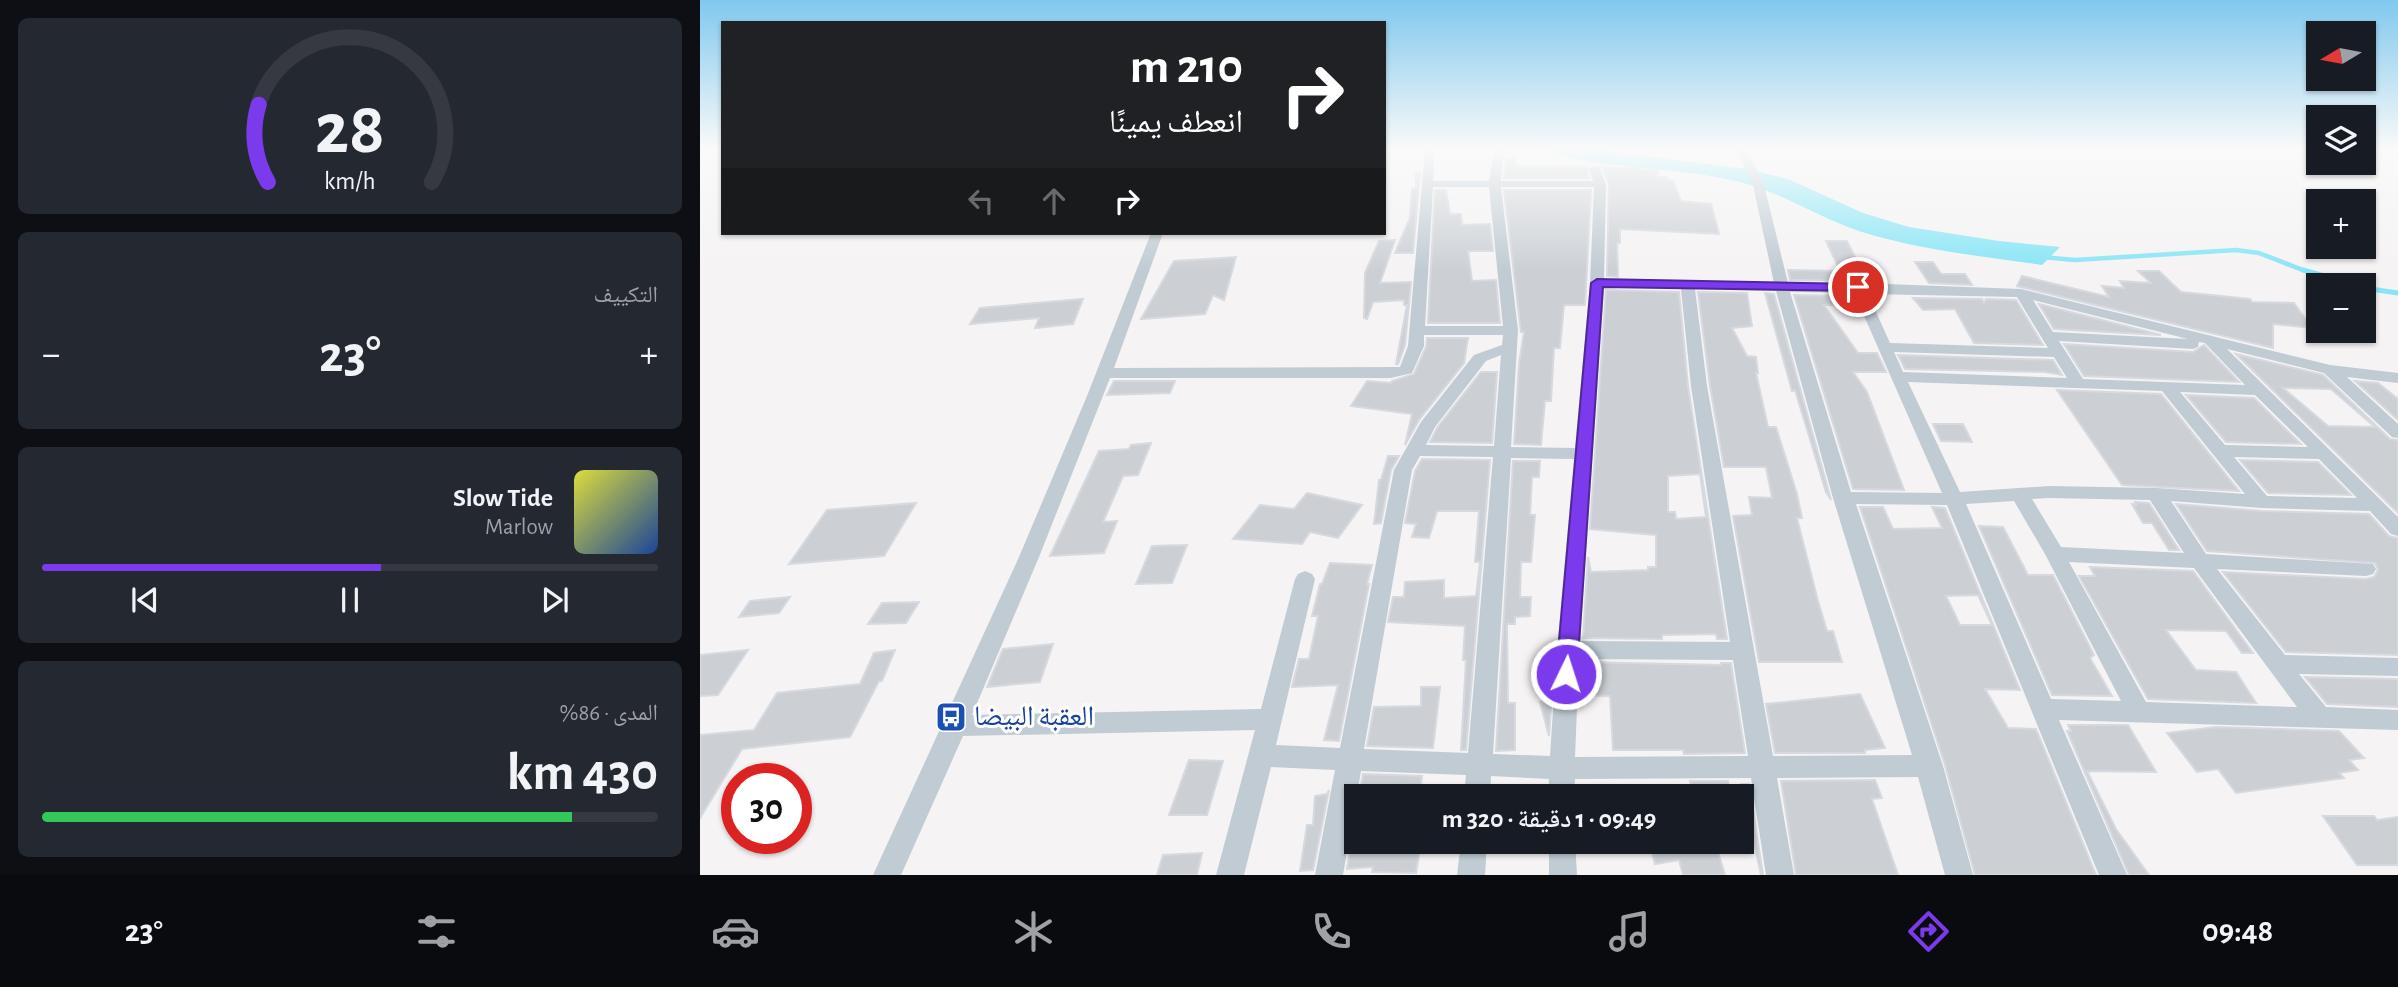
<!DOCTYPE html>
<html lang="ar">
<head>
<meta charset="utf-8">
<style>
  :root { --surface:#171b24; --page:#242831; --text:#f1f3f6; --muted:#9ea1a6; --line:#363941; --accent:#7c3aed }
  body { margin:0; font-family:"Alegreya Sans","Noto Naskh Arabic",sans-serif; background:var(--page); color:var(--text); direction:rtl; height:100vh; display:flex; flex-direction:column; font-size:26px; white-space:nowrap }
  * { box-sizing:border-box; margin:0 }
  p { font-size:23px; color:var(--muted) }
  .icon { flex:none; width:38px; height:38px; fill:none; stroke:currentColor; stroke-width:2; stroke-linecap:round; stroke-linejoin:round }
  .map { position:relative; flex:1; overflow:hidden; direction:ltr }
  .sheet { display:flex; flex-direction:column; gap:18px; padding:18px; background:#0d0f14; width:700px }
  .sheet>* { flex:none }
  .banner { position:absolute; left:21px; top:21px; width:665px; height:214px; border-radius:0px; box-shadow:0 2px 5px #0004; direction:rtl; background:#202124; color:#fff; overflow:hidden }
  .needle { width:46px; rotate:260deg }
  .fabs { position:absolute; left:1606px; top:21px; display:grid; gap:14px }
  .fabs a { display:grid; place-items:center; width:70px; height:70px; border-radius:0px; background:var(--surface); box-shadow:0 2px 5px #0004; font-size:35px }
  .speed { position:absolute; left:21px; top:763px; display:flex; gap:14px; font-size:35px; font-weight:700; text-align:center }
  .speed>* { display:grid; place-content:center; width:91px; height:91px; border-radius:50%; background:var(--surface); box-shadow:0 2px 5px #0004; line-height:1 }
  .speed .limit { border:10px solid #d22; background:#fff; color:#111 }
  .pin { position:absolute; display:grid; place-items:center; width:60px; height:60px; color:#fff; margin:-30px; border:4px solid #fff; border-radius:50%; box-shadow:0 2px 7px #0007 }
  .me { position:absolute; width:77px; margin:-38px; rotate:4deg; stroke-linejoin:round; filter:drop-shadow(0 0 5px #0008) }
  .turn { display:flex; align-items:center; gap:24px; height:147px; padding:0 28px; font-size:32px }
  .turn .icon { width:91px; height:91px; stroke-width:2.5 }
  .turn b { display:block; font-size:49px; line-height:60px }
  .lanes { display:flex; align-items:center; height:66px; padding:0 28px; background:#0003; justify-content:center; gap:35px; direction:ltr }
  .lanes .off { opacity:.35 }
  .big { font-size:52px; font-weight:600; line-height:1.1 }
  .sheet .tile { flex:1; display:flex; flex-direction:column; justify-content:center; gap:10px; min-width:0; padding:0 24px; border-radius:10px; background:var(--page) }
  .sheet .dial { align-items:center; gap:0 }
  .dial svg { height:182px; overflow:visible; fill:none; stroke:var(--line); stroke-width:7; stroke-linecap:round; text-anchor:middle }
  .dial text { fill:var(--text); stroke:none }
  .song { display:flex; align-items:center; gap:21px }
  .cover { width:84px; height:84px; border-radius:10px; background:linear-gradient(135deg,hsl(60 70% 55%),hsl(220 70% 35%)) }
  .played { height:7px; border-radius:4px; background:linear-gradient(90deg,var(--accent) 55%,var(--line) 55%) }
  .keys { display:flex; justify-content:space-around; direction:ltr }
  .heat { display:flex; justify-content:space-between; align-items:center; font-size:38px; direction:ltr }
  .charge { height:10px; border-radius:5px; background:linear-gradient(90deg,#34c759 86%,var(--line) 0) }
  .trip { position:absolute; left:644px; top:784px; width:410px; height:70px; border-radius:0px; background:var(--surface); box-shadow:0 2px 5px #0004; font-weight:600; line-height:70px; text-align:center; direction:rtl }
  .tab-bar { display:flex; height:112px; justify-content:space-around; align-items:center; background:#090b0e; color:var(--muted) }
  .tab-bar .icon { width:49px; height:49px }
  .tab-bar .current { color:var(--accent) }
  .tab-bar b { font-size:32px; color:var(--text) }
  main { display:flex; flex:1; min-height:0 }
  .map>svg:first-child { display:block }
</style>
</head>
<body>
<main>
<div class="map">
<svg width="1698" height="875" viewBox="0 0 1698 875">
  <rect width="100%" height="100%" fill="#f5f3f3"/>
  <path fill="#88e5f6" d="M842,149H888L1047,169L1088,179L1163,213L1209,227L1299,241L1360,247L1342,265C1281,256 1218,250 1159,231C1117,217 1080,191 1036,181C972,166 904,171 842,149Z"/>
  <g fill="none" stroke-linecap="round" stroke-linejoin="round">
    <polyline stroke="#88e5f6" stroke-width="4.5" points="1342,257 1375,260 1536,250 1559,253 1608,272"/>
    <g stroke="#88e5f6" stroke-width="5">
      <polyline points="1603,270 1656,285"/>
      <polyline points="1664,288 1698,293"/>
    </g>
  </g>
  <g fill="#ccd0d5" stroke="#d6d9df" stroke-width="2" fill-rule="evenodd">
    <polygon points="806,158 815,158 816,166 887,167 889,178 804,178"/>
    <polygon points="902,167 958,170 956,177 967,177 969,181 973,181 981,201 1011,204 1019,234 920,229 920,243 917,243 918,277 907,276 909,184"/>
    <polygon points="716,172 720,172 713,253 695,253 710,218 712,188 716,188"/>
    <polygon points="735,190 746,190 750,214 761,214 762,225 790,224 793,251 768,251 772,281 796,280 800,323 728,323"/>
    <polygon points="804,190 891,190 885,305 864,305 860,348 854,348 851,401 845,401 841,445 814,444 819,364 824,332 821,332"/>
    <polygon points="695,240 680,283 711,282 705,345 698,364 696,364 707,305 704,305 704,300 673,302 667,319 664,318 665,273 679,241"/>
    <polygon points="1126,241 1147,241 1167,281 1090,280 1088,270 1140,271"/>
    <polygon points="536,257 524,300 513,295 505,314 441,319 474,261"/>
    <polygon points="1215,262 1233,262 1241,274 1265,274 1272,285 1229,283"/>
    <polygon points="1438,271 1459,271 1481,292 1550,299 1552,302 1594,303 1612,328 1573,324 1573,348 1317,286 1322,276 1409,297 1402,286 1424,288 1420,281 1451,283"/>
    <path d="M906,290L979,292L988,386L1027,639H1017L1016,634L962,635V639L883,638L888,557L891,572L948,570V567H956V535L890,529ZM1000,474L1006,517L976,519L975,512H968V476Z"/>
    <polygon points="998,292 1047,293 1052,326 1032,328 1047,356 1056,357 1058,373 1056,373 1068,427 1076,427 1097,494 1102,518 1097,518 1118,601 1127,631 1133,631 1142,662 1059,662 1033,516 1052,515 1049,497 1072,498 1066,467 1024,467 1010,386"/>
    <polygon points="1065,293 1074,294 1131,500 1126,492 1095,390 1092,391"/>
    <polygon points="1094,295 1152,296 1157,305 1124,305 1158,353 1177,353 1186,372 1153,372 1167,392 1204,490 1153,489"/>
    <polygon points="1213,298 1282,299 1284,303 1286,299 1316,300 1343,345 1274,343 1255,309 1223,310"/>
    <polygon points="383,299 373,324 335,328 339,318 270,324 280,308"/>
    <polygon points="1339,304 1461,335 1354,329"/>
    <polygon points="727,338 768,338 764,363 719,420 705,445 712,414 651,406 667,381 691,383 692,381 714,374 726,347"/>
    <polygon points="1364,344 1493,352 1504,345 1539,382 1384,376"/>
    <path d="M1536,354L1623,375L1690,439L1698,440V513ZM1583,388L1631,389L1675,427L1628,426Z"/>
    <polygon points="1198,355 1353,360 1362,375 1345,372 1205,369"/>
    <polygon points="781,372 797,372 792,443 730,442 737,428"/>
    <polygon points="414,381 475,381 470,393 407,395"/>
    <polygon points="1655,381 1678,383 1698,399 1698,420"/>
    <polygon points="1357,390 1461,394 1539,491 1422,485"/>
    <polygon points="1486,395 1554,398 1601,444 1526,442"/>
    <polygon points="1233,424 1263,424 1272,442 1241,441"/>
    <polygon points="451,443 438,475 423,476 403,522 417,521 404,553 350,556 399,451 429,449 431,445"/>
    <polygon points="688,456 699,456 691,470 681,523 674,524 679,480 681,480"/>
    <polygon points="722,459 790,460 766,750 761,750 766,660 763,660 765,626 688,622 693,597 704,597 705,582 744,580 744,598 776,596 780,562 775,562 779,511 737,511 729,538 712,537 716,524 705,523 715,471"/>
    <polygon points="1540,460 1618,462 1651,495 1568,493"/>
    <polygon points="813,461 840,461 839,477 832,477 830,515 835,515 831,562 821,562 820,597 831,597 830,616 815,617 815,624 807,624 808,703 815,703 815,750 796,751"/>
    <polygon points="607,493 662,505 638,538 610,532 602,544 533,539 560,505 594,509"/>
    <polygon points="1435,502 1449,503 1479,550 1469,550 1452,523 1443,523 1432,504 1436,505"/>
    <polygon points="216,503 184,556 89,564 127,510"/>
    <polygon points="1476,504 1562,511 1669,514 1689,536 1698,538 1698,655 1586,652 1523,572 1666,579 1674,577 1678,570 1675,563 1507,551"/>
    <path d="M1160,507H1183L1193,529L1242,528L1232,507L1245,508L1320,690L1285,689L1308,728L1336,729L1396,875H1275L1245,765ZM1278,595L1292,625H1260L1246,596Z"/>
    <polygon points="1279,526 1303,527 1328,575 1353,575 1394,655 1390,658 1412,696 1352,695"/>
    <polygon points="487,545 472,583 436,584 452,546"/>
    <polygon points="630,563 672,565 667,584 669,584 639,741 624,740 638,685 592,687 599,659 609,659 618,616 612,616 620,584 622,584"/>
    <polygon points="1390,567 1493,571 1553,653 1542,653 1526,631 1466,630 1496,670 1536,672 1556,703 1448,699 1379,576 1395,576"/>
    <polygon points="90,597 79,613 39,617 50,601"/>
    <polygon points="219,602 206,623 168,624 182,603"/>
    <polygon points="353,644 340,682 287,687 303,649"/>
    <polygon points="48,650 18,695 0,696 0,655"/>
    <polygon points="195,650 182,681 179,681 150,737 42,749 0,818 0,735 54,730 77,693 160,684 174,653"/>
    <polygon points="844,662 854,662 849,736 840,702 843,702"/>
    <polygon points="882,662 1021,665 1021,663 1031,663 1045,753 984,754 983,750 913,750 910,696 880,695"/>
    <polygon points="1605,677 1698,679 1698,707 1627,704"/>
    <polygon points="721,687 740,687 733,748 667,746 674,707 721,706"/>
    <polygon points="1160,694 1185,748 1165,750 1165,753 1075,753 1066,704"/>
    <polygon points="1368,725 1428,725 1456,772 1387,771 1416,829 1449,875 1429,875 1367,731 1371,731"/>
    <polygon points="1516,727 1639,731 1664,758 1649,760 1658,770 1639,773 1644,778 1536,793 1518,769 1497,772 1467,733"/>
    <polygon points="489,760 523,761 507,815 469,815"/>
    <polygon points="663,774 722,776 719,796 659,796"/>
    <polygon points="1175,780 1182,798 1172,799 1198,875 1096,875 1081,781"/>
    <polygon points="990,781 1028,781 1031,796 993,796"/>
    <polygon points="1041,784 1049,784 1063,875 1061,875"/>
    <polygon points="629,790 613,870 600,871 607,825 613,825 615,796 627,794"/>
    <polygon points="1623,816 1674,816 1677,820 1698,817 1698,865 1657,865"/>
    <polygon points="653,830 652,842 721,842 716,873 672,872 673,867 647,869"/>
    <polygon points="1000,842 1015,842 1025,875 983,875 979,860 955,864 951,849"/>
    <polygon points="502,853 497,875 457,875 463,855"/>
  </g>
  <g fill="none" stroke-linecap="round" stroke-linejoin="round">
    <g fill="#c0cbd3" fill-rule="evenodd">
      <path d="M725,149H735L733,181H789L794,149H804L801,181H893L889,168L899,166L906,184L904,279L1074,283L1053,185L1036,149H1046L1064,185L1088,283H1158L1321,289L1630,365L1698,373V383L1647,377L1698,424V438L1692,437L1624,373L1527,349L1698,517V536L1691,534L1670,511L1562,508L1471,501L1506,554L1673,564L1676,569L1673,574L1666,576L1517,569L1585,655L1698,658V676L1599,674L1626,707L1698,710V730L1359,720L1427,875H1399L1247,505L1156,504L1243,766L1273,875H1245L1218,777L1077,778L1094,875H1066L1051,778L875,779L874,796H848L849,779L791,776L790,796H764L766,775L661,771L643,875H615L635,770L571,767L544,875H516L555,730L263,736L201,875H173L319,557L387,396L451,233H463L414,368L700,367L708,346ZM733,187H789L803,326H725ZM801,187H894L890,283L875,448L811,447L818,330ZM904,287L981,289L991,386L1030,642L880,641ZM995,289L1076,291L1133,498L1212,755L1073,756L1007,386ZM1090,292L1154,293L1242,493L1151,492ZM1168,294L1317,297L1348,348L1190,343ZM1333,300L1488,339L1353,332ZM724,335H803L802,345L774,355L721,422L694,470L640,748L576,745L615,579L612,574L605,571L598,574L595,579L561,709L272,715L339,557L410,378H691L712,373L724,346ZM1359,341L1493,349L1498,347L1499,342L1505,343L1545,385L1383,379ZM1194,352L1354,357L1367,378L1203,372ZM801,355L794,446L726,445L735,427L786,361ZM1208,382L1462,391L1545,494L1456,488L1349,486L1260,492ZM1480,392L1555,395L1608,447L1525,445ZM720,456L793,457L768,753L664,749L712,470ZM1534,457L1619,459L1657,498L1567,496ZM811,458L874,459L857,650L850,756L793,754ZM1349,498L1450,500L1484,553L1361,547L1332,499ZM1314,501L1345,554L1421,701L1351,699L1266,504ZM1369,562L1494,568L1597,707L1446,702ZM879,659L1033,660L1048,756L875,757Z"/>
      <polygon points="761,842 787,842 785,875 757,875"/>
      <polygon points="849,842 875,842 877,875 849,875"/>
    </g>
  </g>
  <linearGradient id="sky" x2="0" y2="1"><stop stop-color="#81c8ee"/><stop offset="0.55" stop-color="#fafafa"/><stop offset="1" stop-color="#fafafa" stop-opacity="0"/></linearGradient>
  <rect width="1698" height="271" fill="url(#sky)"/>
  <polygon fill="#7c3aed" stroke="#51269a" stroke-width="2" points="897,279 1158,284 1164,287 1158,291 903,287 877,674 874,680 866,682 859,680 856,674 891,283"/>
  <defs>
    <g id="bus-square" transform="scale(1.575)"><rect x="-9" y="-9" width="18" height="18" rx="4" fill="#1a4fb4" stroke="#fff"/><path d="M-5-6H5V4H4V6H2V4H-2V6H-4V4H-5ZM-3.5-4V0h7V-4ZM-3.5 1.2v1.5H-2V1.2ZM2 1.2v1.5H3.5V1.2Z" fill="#fff"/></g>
  </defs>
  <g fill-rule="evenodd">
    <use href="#bus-square" x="251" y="717"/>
  </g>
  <g text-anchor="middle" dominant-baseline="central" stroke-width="6" stroke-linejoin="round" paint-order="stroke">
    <g font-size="28" fill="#164399" stroke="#fff" text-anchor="start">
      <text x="274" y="717">العقبة البيضا</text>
    </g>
  </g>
</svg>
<div class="fabs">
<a><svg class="needle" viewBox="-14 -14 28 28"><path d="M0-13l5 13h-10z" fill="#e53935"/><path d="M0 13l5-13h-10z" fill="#9ea1a6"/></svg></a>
<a><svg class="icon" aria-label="layers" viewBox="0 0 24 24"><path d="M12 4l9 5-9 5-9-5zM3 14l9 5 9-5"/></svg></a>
<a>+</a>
<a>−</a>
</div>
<div class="speed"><div class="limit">30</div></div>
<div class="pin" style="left:1158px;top:287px;background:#d93025"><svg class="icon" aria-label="arrive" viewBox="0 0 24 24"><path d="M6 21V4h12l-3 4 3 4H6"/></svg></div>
<svg class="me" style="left:866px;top:674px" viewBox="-20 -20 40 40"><circle r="17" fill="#7c3aed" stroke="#fff" stroke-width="3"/><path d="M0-11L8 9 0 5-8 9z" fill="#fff"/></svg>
<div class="trip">09:49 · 1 دقيقة · 320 m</div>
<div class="banner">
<div class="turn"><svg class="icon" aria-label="right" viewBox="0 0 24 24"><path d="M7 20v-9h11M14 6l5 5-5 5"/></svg><div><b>210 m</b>انعطف يمينًا</div></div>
<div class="lanes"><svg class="icon off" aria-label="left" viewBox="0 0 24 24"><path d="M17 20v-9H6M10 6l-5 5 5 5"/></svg><svg class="icon off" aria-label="ahead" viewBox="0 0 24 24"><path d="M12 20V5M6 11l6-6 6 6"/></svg><svg class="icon" aria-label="right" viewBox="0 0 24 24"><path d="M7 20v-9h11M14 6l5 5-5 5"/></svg></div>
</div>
</div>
<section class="sheet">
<div class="tile dial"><svg viewBox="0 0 100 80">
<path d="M14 69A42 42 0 1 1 86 69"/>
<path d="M14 69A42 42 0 0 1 10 35" stroke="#7c3aed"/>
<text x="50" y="56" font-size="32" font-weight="700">28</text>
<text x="50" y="72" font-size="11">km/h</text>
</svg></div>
<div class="tile"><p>التكييف</p>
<div class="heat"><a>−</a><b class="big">23°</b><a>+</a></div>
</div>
<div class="tile">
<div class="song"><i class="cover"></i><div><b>Slow Tide</b><p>Marlow</p></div></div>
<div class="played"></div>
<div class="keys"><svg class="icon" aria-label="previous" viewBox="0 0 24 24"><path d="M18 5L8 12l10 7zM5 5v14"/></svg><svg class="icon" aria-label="pause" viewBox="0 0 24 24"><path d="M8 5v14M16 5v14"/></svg><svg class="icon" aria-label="next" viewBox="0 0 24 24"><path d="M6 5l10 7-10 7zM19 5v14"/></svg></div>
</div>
<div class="tile"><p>المدى · 86%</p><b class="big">430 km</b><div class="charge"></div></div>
</section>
</main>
<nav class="tab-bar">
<b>09:48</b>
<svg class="icon current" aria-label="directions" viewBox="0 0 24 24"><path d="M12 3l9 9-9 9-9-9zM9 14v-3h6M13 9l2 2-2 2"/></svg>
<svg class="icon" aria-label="music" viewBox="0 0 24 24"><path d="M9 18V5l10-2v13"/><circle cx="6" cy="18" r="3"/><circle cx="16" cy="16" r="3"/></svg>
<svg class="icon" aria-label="phone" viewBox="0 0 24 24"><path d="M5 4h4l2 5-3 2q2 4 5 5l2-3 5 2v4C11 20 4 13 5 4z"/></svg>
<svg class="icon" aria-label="climate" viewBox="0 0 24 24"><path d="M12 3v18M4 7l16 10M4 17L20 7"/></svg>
<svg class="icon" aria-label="car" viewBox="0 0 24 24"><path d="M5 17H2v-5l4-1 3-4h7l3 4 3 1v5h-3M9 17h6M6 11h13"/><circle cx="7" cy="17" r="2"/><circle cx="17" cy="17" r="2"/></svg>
<svg class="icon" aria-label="filters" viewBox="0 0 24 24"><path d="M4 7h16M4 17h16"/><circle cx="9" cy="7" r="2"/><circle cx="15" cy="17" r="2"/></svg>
<b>23°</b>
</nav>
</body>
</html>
